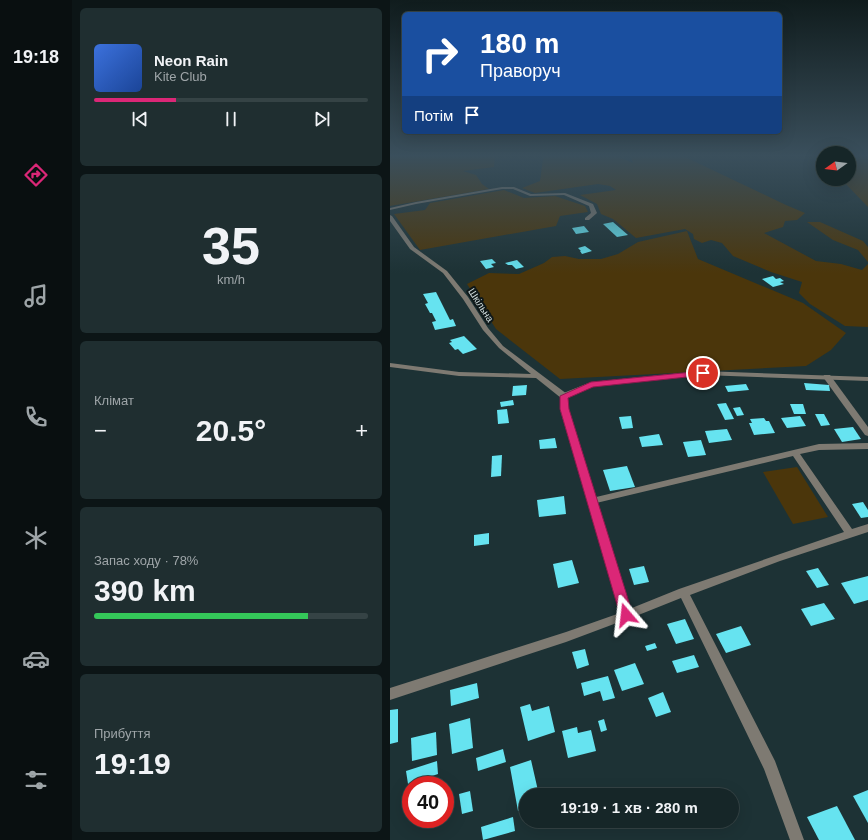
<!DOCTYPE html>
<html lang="uk">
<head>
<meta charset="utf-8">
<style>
  :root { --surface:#162628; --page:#1f2e30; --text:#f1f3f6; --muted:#9ea5a8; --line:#354345; --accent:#db2777 }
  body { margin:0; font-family:Helvetica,sans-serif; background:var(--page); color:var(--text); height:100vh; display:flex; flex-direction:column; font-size:15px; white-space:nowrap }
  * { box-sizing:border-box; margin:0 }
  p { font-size:13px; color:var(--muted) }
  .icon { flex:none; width:22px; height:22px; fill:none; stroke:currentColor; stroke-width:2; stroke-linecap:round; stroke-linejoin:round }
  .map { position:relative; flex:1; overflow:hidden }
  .drawer { display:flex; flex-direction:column; gap:8px; padding:8px; background:#0c1516; width:318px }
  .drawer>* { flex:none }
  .banner { position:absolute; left:12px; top:12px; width:380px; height:122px; border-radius:6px; box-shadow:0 4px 16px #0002,0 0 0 1px var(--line); background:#1a4fa0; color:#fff; overflow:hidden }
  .needle { width:26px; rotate:256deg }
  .controls { position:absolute; left:426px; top:146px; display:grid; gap:8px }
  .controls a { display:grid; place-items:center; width:40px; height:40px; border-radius:50%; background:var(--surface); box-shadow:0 4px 16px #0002,0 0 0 1px var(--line); font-size:20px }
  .speed { position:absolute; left:12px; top:776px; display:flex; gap:8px; font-size:20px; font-weight:700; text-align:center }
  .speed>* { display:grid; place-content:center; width:52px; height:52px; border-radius:50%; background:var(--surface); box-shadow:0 4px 16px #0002,0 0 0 1px var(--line); line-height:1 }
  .speed .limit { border:6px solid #d22; background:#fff; color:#111 }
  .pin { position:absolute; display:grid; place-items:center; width:34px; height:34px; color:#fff; margin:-17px; border:2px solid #fff; border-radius:50%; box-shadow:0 1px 4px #0007 }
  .me { position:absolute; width:44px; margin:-22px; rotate:343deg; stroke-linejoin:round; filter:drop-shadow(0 0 3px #0008) }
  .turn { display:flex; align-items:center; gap:14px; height:84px; padding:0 12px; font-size:18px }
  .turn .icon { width:52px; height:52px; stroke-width:2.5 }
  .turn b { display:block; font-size:28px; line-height:34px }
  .then { display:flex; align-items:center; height:38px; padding:0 12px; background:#0003; gap:8px; font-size:15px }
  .big { font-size:30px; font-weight:700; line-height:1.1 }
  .drawer .card { flex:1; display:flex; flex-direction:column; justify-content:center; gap:6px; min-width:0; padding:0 14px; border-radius:6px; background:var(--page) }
  .drawer .dial { align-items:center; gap:0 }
  .dial b { font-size:52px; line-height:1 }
  .song { display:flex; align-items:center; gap:12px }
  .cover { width:48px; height:48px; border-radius:6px; background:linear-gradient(135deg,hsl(220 70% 55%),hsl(220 70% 35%)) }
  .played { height:4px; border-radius:2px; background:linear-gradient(90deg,var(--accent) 30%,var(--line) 30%) }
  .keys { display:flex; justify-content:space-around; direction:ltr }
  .heat { display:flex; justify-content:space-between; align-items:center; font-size:22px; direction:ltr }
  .charge { height:6px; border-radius:3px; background:linear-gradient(90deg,#34c759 78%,var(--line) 0) }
  .trip { position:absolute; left:129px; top:788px; width:220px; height:40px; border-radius:20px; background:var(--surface); box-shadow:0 4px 16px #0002,0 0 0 1px var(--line); font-weight:700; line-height:40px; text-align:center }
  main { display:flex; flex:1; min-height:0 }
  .tabs { display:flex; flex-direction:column; width:72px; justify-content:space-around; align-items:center; background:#090f10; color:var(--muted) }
  .tabs .icon { width:28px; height:28px }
  .tabs .selected { color:var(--accent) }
  .tabs b { font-size:18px; color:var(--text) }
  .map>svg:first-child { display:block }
</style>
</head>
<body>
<main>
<nav class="tabs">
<b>19:18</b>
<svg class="icon selected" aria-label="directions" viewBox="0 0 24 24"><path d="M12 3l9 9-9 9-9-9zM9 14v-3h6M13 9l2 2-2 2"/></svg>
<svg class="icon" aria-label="music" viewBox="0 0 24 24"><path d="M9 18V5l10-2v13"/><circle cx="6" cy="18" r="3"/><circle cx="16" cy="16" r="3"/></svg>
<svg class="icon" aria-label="phone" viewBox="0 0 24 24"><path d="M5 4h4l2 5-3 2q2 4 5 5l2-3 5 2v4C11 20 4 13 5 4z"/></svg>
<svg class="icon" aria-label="climate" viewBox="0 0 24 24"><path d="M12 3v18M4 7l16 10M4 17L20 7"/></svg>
<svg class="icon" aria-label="car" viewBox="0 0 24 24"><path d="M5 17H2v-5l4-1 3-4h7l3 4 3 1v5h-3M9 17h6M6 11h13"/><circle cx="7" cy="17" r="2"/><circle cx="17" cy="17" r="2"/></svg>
<svg class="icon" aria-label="filters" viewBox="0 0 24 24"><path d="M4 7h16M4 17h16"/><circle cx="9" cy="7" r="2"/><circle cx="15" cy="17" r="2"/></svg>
</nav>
<section class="drawer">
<div class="card">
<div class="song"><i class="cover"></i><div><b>Neon Rain</b><p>Kite Club</p></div></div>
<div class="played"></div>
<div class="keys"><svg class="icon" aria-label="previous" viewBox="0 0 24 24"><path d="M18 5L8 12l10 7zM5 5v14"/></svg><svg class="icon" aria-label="pause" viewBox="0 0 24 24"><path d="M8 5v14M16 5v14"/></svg><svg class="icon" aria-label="next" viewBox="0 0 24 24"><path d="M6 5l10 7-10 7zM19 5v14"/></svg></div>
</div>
<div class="card dial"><b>35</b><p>km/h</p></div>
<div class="card"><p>Клімат</p>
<div class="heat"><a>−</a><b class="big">20.5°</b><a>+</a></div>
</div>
<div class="card"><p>Запас ходу · 78%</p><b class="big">390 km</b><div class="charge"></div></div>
<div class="card"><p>Прибуття</p><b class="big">19:19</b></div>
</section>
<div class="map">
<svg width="478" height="840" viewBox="0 0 478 840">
  <rect width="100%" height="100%" fill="#1d3235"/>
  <g fill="#4b360b">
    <polygon points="0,155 105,155 104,167 73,171 86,175 92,184 99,189 0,206"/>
    <polygon points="155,155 224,155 243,163 240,155 293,156 396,205 415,213 407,220 395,221 393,227 374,233 426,261 451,264 472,270 478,264 478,327 455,326 420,304 409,293 412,282 381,272 343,256 332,243 321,240 312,243 304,239 303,234 295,229 246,238 223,219 211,214 207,204 190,195 226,190 220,186 208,184 145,193 132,188 150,181 153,159"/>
    <polygon points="459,155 478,155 478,207 451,179 459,179"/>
    <polygon points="114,190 134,198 165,196 195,206 198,212 170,216 166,226 30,250 4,214 35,210 40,203"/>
    <polygon points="417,222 430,222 473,241 478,247 478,262 468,250 443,240"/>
    <polygon points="297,231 308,259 413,303 456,333 441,350 416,366 170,379 106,329 77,284 99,273 129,274 154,263 162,257 175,256 189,259 211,259 228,254 248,242"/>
    <polygon points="407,467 438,517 403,524 373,472"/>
  </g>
  <g fill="#66e3f0">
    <polygon points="223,222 238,235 227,237 213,224"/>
    <polygon points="194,226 199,232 186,234 182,228"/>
    <polygon points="195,246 202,251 192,254 190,251 191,251 188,248"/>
    <polygon points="102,259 106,263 101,264 104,267 96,269 90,261"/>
    <polygon points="127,260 134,267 126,269 122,265 118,265 115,263"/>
    <polygon points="383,276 386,279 390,278 394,281 390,282 394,284 383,287 372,279"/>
    <polygon points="46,292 60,320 63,319 66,326 45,330 42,322 46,321 42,313 40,313 35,304 38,303 33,294"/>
    <polygon points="74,336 87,349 73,354 68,349 65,350 59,343 62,342 60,340"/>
    <polygon points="414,383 439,385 440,391 416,390"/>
    <polygon points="356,384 359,390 338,392 335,386"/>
    <polygon points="137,385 136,395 122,396 123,386"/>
    <polygon points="123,400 124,405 111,407 110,402"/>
    <polygon points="336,403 344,419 335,420 327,404"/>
    <polygon points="400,404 413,404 416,414 404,414"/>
    <polygon points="350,407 354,415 347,416 343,408"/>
    <polygon points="117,409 119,423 108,424 107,410"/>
    <polygon points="425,414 434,414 440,425 431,426"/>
    <polygon points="241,416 243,428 232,429 229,417"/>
    <polygon points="410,416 416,426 397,428 391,418"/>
    <polygon points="374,418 376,421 379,421 385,433 364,435 359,423 362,423 360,419"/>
    <polygon points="463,427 471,439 452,442 444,429"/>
    <polygon points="337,429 342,440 319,443 315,431"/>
    <polygon points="269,434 273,445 252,447 249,437"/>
    <polygon points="165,438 167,448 150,449 149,440"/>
    <polygon points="311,440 316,455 298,457 293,442"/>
    <polygon points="112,455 111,476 101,477 102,456"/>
    <polygon points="237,466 245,487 220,491 213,470"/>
    <polygon points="174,496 176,514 149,517 147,500"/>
    <polygon points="473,502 478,510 478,517 471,518 462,504"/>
    <polygon points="99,533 99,544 84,546 84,535"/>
    <polygon points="182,560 189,583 168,588 163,564"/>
    <polygon points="254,566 259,582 244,585 239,569"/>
    <polygon points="428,568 439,585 427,588 416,571"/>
    <polygon points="478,576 478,600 464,604 451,583"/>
    <polygon points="434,603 445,619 421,626 411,609"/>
    <polygon points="295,619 304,639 286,644 277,624"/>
    <polygon points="351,626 361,645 336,653 326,634"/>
    <polygon points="265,643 267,648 257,651 255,646"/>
    <polygon points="195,649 199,665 187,669 182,652"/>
    <polygon points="304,655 309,667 287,673 282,661"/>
    <polygon points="245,663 254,684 232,691 224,670"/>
    <polygon points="218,676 225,698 213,701 210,691 194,696 191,683"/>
    <polygon points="87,683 89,698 61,706 60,690"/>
    <polygon points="273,692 281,712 266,717 258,698"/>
    <polygon points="140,704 142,711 159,706 165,732 138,741 130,707"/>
    <polygon points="8,709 8,742 0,744 0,710"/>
    <polygon points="80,718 83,748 62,754 59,724"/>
    <polygon points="214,719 217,730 211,732 208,721"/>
    <polygon points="187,727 188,733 201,730 206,751 178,758 172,731"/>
    <polygon points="46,732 47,755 22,761 21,738"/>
    <polygon points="113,749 116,762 88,771 86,758"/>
    <polygon points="141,760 149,795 136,795 136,808 128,811 120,767"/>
    <polygon points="47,761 48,774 18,784 16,771"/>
    <polygon points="21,790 21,806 17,806 17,791"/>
    <polygon points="478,790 478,823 463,796"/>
    <polygon points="80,791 83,811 72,814 69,794"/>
    <polygon points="447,806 465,840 429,840 417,817"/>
    <polygon points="123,817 125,831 93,840 91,827"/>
  </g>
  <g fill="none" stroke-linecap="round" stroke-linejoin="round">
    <g fill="#7e7a72" fill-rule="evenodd">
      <polygon points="112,187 124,187 141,194 175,193 203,204 207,213 199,220 195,220 195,218 201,213 199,206 174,195 140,196 123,189 112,189 26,204 0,210 0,208 26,202"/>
      <polygon points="0,215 2,216 24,247 57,271 78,297 98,328 113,346 177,394 178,396 177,398 171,398 146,378 69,376 0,367 0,363 69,372 141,374 109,348 93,330 73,299 53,273 20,249 0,221"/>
      <polygon points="434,375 440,375 478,427 478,436 475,435 433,377"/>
      <polygon points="478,443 478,449 429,450 410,454 462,529 478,524 478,532 390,561 300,595 385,761 414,840 400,840 374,769 291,598 236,620 232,618 231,615 232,612 289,589 454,532 403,456 202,504 199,503 197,501 199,499 202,498 429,444"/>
    </g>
    <polygon fill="#7e7a72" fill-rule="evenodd" points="313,371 478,377 478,381 313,375 203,386 178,397 178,409 241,615 240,618 176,642 0,700 0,688 176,632 230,613 170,409 170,396 171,394 201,382"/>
  </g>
  <linearGradient id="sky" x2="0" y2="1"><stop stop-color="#101c1d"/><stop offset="0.57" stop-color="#3a4f5c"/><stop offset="1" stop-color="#3a4f5c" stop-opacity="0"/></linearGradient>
  <rect width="478" height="273" fill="url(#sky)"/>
  <polygon fill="#db2777" stroke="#8e194d" points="313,371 317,373 316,375 203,387 178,398 179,409 243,615 241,619 236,620 232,619 230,615 170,409 170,396 201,382"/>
  <g text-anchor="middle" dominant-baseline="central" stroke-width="4" stroke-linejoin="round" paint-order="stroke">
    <g font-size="10" fill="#d0dcdd" stroke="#0f1819">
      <text transform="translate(91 305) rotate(57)">Шкільна</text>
    </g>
  </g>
</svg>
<div class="controls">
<a><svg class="needle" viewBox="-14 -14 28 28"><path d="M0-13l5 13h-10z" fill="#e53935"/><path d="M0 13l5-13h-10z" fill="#9ea5a8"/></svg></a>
</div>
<div class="speed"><div class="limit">40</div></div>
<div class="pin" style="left:313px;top:373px;background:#d93025"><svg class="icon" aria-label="arrive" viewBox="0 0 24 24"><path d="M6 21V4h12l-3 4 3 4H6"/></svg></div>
<svg class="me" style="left:236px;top:615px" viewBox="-20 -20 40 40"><path d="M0-17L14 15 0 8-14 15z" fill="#db2777" stroke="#fff" stroke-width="4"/></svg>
<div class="trip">19:19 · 1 хв · 280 m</div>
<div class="banner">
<div class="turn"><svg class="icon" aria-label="right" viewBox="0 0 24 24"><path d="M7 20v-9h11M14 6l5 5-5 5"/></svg><div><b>180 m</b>Праворуч</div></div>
<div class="then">Потім<svg class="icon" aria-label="arrive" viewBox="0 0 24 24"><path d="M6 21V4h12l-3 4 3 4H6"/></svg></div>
</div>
</div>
</main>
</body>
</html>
